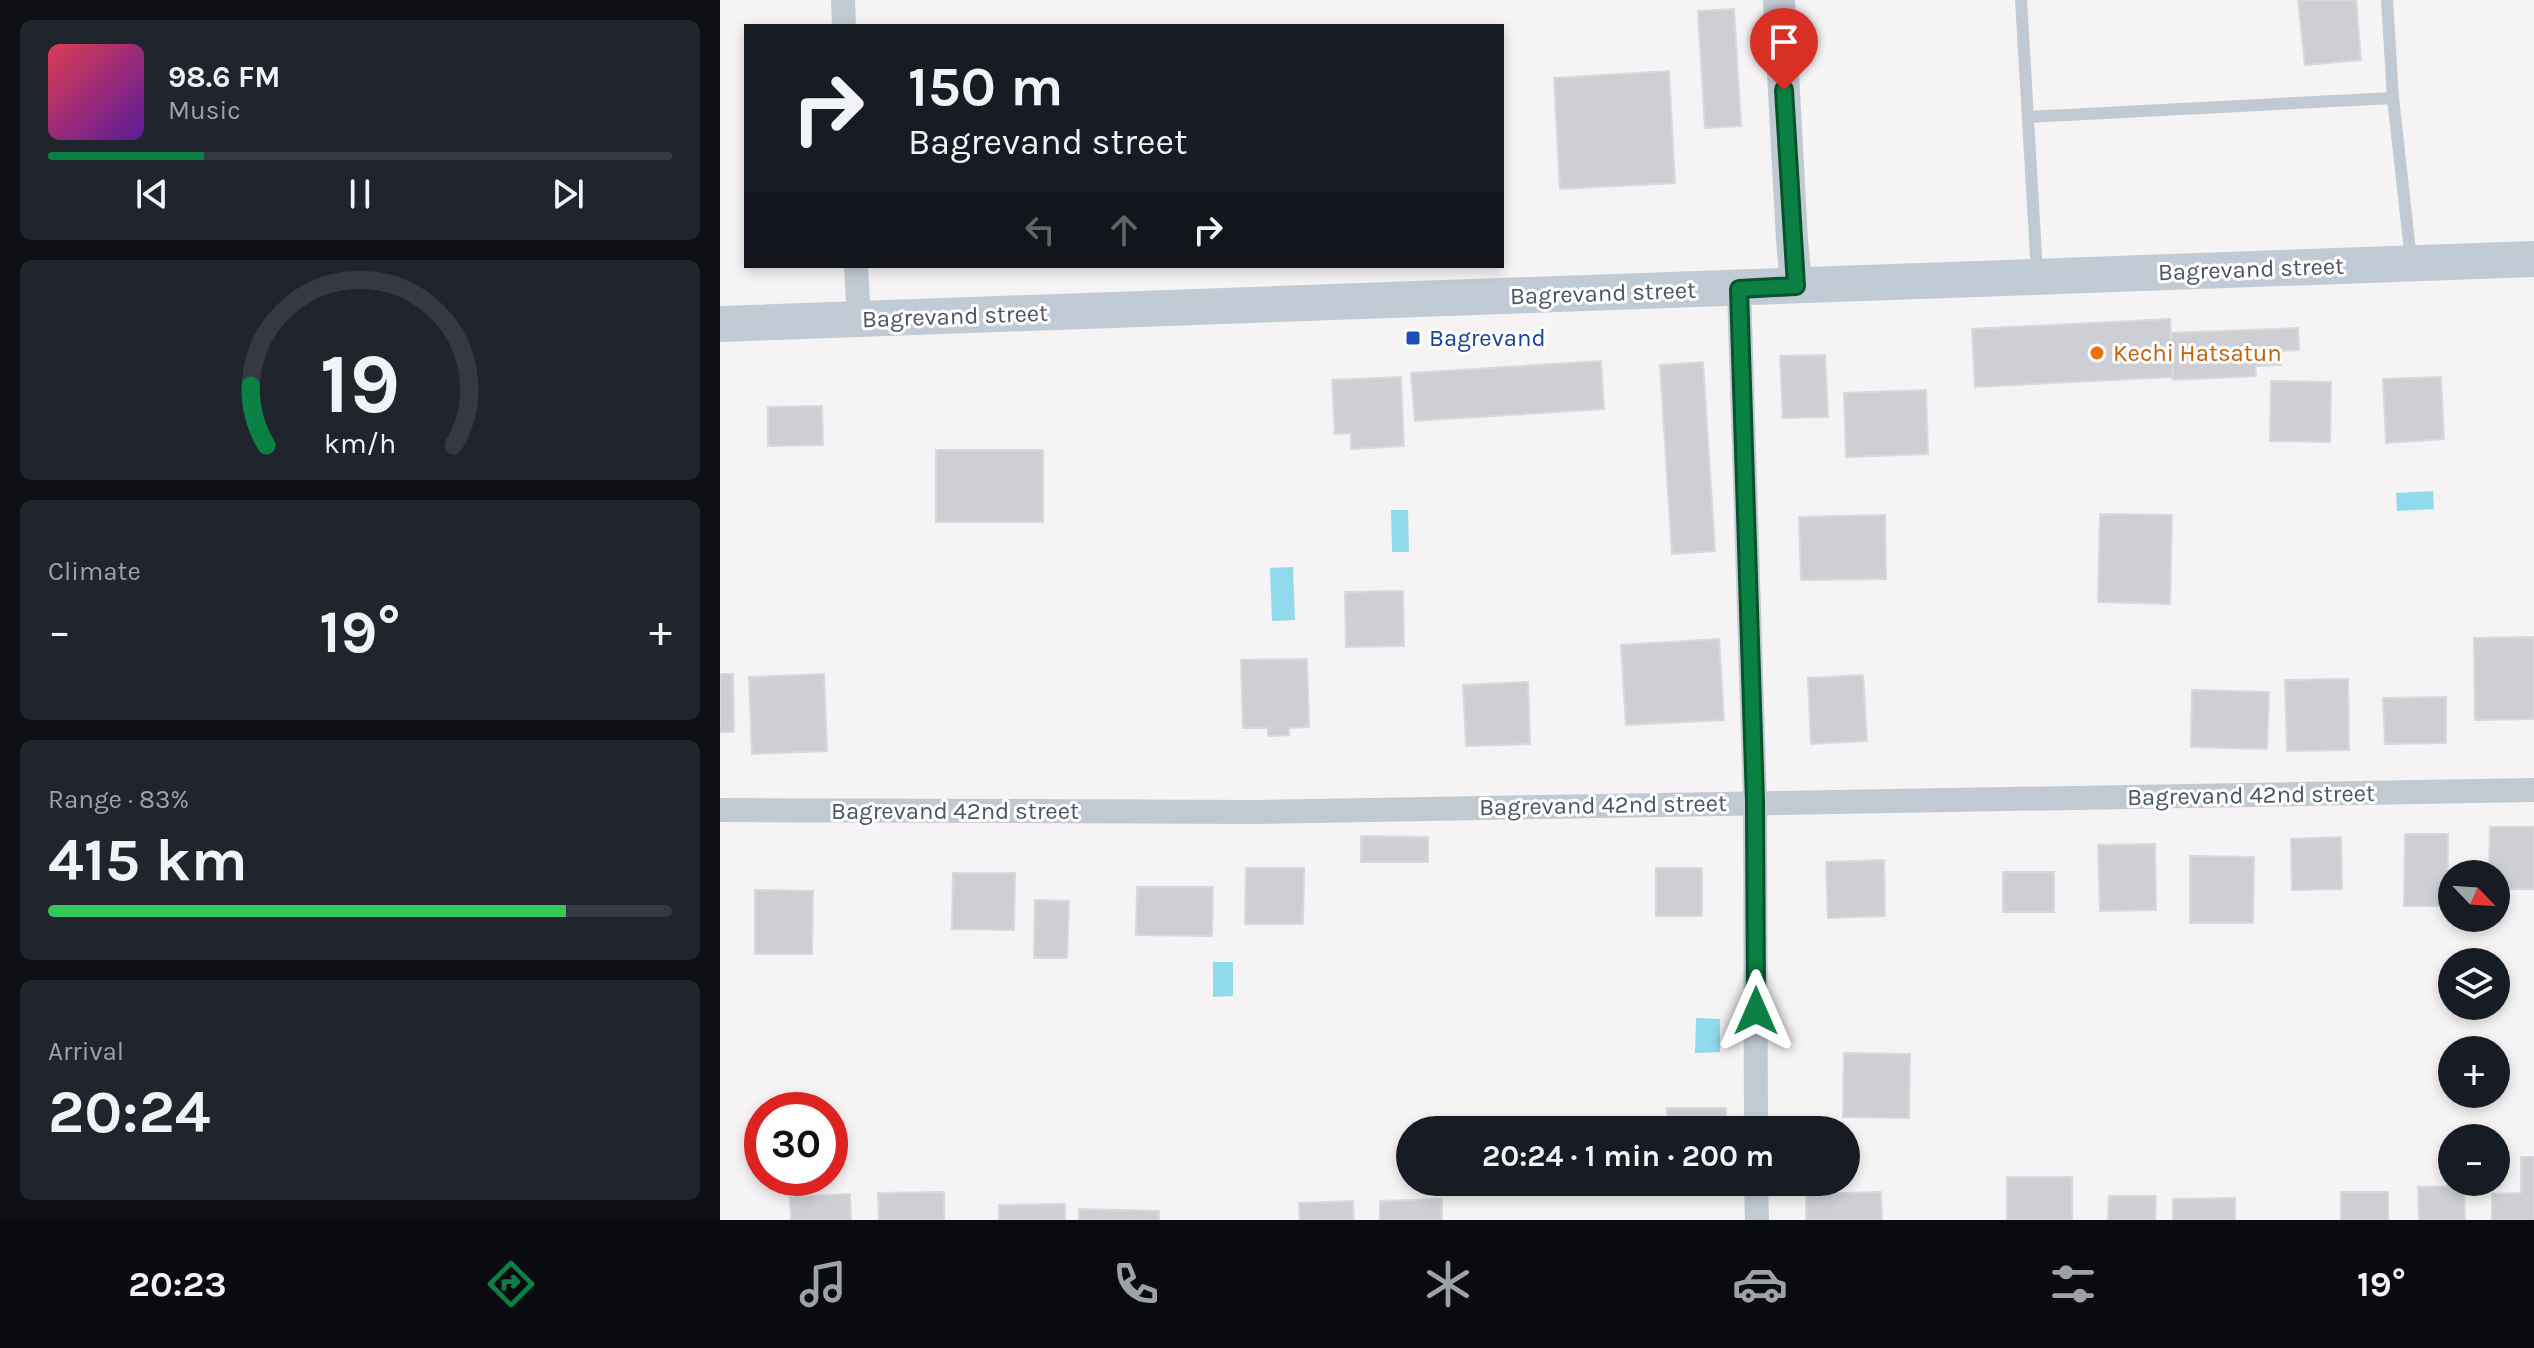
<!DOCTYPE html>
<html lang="en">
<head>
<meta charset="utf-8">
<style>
  :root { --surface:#171b24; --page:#20242c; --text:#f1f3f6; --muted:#9ea1a6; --line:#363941; --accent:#0b8043 }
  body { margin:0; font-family:Karla,sans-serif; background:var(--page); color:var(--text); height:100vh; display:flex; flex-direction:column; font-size:30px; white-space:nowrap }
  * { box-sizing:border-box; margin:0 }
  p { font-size:26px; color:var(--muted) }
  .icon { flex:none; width:44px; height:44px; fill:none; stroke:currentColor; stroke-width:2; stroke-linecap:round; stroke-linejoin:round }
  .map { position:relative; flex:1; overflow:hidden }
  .details { display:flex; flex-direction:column; gap:20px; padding:20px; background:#0d0f14; width:720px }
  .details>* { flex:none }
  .banner { position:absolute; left:24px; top:24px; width:760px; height:244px; border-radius:0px; box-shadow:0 4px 12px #0003; background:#171b24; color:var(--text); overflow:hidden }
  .needle { width:52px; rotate:115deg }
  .fabs { position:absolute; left:1718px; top:860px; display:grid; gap:16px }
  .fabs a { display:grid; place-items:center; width:72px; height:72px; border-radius:50%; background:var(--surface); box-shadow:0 4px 12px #0003; font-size:40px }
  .speed { position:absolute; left:24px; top:1092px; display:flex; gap:16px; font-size:40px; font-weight:700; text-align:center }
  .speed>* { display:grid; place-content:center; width:104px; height:104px; border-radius:50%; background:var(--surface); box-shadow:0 4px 12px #0003; line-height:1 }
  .speed .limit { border:12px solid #d22; background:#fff; color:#111 }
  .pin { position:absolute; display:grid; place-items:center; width:68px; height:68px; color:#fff; margin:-82px -34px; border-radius:50% 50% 50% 0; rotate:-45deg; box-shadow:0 0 8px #0007 }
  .pin .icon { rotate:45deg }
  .me { position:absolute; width:88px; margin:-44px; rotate:0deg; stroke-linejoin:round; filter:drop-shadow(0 0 6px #0008) }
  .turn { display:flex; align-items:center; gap:28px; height:168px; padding:0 32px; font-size:36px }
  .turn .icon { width:104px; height:104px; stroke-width:2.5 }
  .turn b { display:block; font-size:56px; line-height:68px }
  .lanes { display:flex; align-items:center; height:76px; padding:0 32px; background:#0003; justify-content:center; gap:40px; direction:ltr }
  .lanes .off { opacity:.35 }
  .big { font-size:60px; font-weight:700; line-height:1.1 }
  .details .widget { flex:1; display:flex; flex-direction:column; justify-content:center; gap:12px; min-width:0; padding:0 28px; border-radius:12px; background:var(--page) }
  .details .dial { align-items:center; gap:0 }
  .dial svg { height:208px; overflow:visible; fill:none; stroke:var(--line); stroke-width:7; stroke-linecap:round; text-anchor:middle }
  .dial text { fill:var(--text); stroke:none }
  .song { display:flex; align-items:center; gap:24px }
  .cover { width:96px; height:96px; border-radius:12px; background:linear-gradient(135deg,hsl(350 70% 55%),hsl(270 70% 35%)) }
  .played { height:8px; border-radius:4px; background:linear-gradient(90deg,var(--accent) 25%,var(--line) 25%) }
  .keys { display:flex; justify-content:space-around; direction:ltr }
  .heat { display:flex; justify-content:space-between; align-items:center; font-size:44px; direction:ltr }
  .charge { height:12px; border-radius:6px; background:linear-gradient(90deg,#34c759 83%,var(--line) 0) }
  .trip { position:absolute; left:676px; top:1116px; width:464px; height:80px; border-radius:40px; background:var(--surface); box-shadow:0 4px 12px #0003; font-weight:700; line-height:80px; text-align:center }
  .tab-bar { display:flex; height:128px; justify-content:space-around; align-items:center; background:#090b0e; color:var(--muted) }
  .tab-bar .icon { width:56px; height:56px }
  .tab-bar .selected { color:var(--accent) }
  .tab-bar b { font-size:36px; color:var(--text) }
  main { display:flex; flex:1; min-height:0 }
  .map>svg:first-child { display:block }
</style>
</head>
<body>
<main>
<section class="details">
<div class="widget">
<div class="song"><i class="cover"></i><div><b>98.6 FM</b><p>Music</p></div></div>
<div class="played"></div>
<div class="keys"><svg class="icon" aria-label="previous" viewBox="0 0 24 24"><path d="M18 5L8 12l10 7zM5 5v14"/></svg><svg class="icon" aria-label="pause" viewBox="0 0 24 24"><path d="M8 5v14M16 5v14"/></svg><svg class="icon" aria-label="next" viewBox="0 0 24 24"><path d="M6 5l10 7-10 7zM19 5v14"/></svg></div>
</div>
<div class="widget dial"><svg viewBox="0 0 100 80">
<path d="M14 69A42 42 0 1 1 86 69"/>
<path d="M14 69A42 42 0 0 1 8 46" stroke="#0b8043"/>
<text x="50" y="56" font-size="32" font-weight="700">19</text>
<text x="50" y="72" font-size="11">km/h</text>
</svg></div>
<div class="widget"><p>Climate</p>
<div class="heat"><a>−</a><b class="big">19°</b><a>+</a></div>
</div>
<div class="widget"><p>Range · 83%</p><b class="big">415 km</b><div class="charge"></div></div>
<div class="widget"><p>Arrival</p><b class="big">20:24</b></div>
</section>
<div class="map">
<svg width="1814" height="1220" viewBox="0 0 1814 1220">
  <rect width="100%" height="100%" fill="#f5f3f3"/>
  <g fill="#90daee">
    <polygon points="1713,491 1714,509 1677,511 1676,493"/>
    <polygon points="671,510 688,510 689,552 672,552"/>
    <polygon points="573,567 575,620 552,621 550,568"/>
    <polygon points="493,962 513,962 513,996 493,997"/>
    <polygon points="976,1018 1000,1019 1000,1052 975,1053"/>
  </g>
  <g fill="#cdcfd5" stroke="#d7d9de" stroke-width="2">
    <polygon points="1578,0 1636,0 1641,60 1585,65"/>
    <polygon points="1014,9 1021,126 985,128 978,11"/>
    <polygon points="949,71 955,183 840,189 834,78"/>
    <polygon points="1450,319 1453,377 1255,387 1252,329"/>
    <polygon points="1578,328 1579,350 1560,351 1561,365 1535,366 1536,376 1453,380 1451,333"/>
    <polygon points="1105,355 1108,417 1063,418 1060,356"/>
    <polygon points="881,361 884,409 695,421 691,373"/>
    <polygon points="983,362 995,551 952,554 940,365"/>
    <polygon points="681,377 684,446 631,449 631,433 615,434 612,380"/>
    <polygon points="1721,377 1724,439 1666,443 1663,379"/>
    <polygon points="1551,381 1611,382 1610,442 1550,441"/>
    <polygon points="1206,390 1208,454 1126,457 1124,393"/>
    <polygon points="102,406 103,445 48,446 48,407"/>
    <rect x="216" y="450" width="107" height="72"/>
    <polygon points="1380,514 1452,515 1450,604 1378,602"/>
    <polygon points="1165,515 1166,579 1081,580 1079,517"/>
    <polygon points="683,591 684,646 626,647 625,592"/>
    <polygon points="1814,637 1814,719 1755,720 1754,638"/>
    <polygon points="999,639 1004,720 906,725 901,645"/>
    <polygon points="587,659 589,727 569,728 569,735 548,736 548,728 523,728 521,660"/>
    <polygon points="0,674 13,674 14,732 0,732"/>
    <polygon points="104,674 107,751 32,754 29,677"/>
    <polygon points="1143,675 1147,741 1091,744 1088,678"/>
    <polygon points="1628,679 1629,750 1567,751 1565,680"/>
    <polygon points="808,682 810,744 746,746 743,685"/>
    <polygon points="1472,690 1549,692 1547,749 1471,747"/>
    <polygon points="1726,697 1726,743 1665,744 1663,698"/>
    <polygon points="1770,827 1814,827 1814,889 1776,889 1776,874 1769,874"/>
    <polygon points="1685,834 1728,834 1727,906 1684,906"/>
    <polygon points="641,836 708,837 708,862 641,862"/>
    <polygon points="1621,837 1622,889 1572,890 1571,839"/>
    <polygon points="1435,844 1436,910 1380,911 1378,845"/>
    <polygon points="1470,856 1534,857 1533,923 1470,923"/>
    <polygon points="1164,860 1165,916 1108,918 1106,862"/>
    <polygon points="526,868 584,868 583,924 525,924"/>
    <rect x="936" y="868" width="46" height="48"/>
    <rect x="1283" y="872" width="51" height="40"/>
    <polygon points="233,873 295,873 294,930 232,929"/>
    <polygon points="417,887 493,887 492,936 416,935"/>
    <polygon points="35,890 93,891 92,954 35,954"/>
    <polygon points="315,900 349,901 347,958 314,958"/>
    <polygon points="1124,1053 1190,1054 1189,1118 1123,1117"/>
    <rect x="947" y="1108" width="59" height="22"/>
    <polygon points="1801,1157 1814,1157 1814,1220 1772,1220 1772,1194 1801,1193"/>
    <rect x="1287" y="1177" width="65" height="43"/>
    <polygon points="1744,1186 1745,1220 1699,1220 1698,1187"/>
    <polygon points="224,1192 224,1220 159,1220 158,1193"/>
    <polygon points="1161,1192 1162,1220 1086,1220 1086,1194"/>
    <rect x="1621" y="1192" width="47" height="28"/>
    <polygon points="130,1194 131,1220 71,1220 70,1197"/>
    <polygon points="1389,1196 1436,1196 1435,1220 1388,1220"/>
    <polygon points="1515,1198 1515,1220 1453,1220 1453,1199"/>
    <polygon points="722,1199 722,1220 660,1220 660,1201"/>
    <polygon points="633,1201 634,1220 580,1220 579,1203"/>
    <polygon points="345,1204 345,1220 279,1220 279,1205"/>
    <polygon points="359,1209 439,1211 439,1220 359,1220"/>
  </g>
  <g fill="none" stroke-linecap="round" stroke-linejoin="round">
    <g stroke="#c1cad2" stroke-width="12">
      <polyline points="1301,0 1317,273"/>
      <polyline points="1667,0 1673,98 1691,260"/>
      <polyline points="1308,117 1673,98"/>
    </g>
    <g stroke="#c1cad2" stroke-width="24">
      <polyline points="123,0 124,26"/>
      <polyline points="136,266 139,319"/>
      <polyline points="1019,289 1035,802 1036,1130"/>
      <polyline points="0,810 535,812 1814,790"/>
      <polyline points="1036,1182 1037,1220"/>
    </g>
    <polyline stroke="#c1cad2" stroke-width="32" points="1059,0 1072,240 1076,286"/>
    <polyline stroke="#c1cbd6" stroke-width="36" points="0,324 1814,259"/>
  </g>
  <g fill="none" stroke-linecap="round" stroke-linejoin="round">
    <g stroke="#07532c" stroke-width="20">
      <polyline id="route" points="1036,1011 1035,802 1019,289 1076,286 1064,90"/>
    </g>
    <use href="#route" stroke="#0b8043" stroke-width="14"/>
  </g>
  <rect fill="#1a4fb4" stroke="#fff" stroke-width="3" x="685" y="330" width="16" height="16" rx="4"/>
  <circle fill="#e8710a" stroke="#fff" stroke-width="3" cx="1377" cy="353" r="8"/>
  <g text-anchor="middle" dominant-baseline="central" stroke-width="6" stroke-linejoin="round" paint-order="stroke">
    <g font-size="24" fill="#4a5661" stroke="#fff">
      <text transform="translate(1531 269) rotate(-2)">Bagrevand street</text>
      <text transform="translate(883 293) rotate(-2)">Bagrevand street</text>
      <text transform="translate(235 316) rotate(-2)">Bagrevand street</text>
      <text transform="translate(1531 795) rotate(-1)">Bagrevand 42nd street</text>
      <text transform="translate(883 805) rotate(-1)">Bagrevand 42nd street</text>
      <text x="235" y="811">Bagrevand 42nd street</text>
    </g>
    <g font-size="24" fill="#164399" stroke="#fff" text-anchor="start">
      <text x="709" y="338">Bagrevand</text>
    </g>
    <g font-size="24" fill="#c56008" stroke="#fff" text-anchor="start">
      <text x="1393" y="353">Kechi Hatsatun</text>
    </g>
  </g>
</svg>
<div class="fabs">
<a><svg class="needle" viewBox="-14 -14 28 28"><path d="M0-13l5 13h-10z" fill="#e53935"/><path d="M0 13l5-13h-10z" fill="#9ea1a6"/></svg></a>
<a><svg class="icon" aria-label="layers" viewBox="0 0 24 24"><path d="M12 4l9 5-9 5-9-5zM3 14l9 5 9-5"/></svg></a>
<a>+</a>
<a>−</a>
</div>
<div class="speed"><div class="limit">30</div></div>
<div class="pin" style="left:1064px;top:90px;background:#d93025"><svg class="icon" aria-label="arrive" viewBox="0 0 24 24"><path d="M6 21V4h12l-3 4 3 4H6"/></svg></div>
<svg class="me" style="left:1036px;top:1011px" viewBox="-20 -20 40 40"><path d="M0-17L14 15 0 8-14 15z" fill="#0b8043" stroke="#fff" stroke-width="4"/></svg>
<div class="trip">20:24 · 1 min · 200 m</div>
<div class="banner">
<div class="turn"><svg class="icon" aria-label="right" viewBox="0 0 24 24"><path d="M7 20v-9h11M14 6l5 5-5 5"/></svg><div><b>150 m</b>Bagrevand street</div></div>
<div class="lanes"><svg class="icon off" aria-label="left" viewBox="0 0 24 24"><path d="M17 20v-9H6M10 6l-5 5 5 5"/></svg><svg class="icon off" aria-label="ahead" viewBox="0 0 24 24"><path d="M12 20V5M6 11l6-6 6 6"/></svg><svg class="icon" aria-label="right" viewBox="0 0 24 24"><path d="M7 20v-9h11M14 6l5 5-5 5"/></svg></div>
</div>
</div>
</main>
<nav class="tab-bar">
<b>20:23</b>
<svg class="icon selected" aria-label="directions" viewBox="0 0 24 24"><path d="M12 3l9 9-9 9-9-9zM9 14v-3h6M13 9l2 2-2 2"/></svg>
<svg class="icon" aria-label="music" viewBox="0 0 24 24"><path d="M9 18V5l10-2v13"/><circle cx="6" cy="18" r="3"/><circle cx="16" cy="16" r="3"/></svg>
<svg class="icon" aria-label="phone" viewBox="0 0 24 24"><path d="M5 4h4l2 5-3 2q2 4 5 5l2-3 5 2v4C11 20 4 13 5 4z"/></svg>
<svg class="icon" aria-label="climate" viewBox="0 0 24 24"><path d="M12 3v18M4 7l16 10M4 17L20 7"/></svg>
<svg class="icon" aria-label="car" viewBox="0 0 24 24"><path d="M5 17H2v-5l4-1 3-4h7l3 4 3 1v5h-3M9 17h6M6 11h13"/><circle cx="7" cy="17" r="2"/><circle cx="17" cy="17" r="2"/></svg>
<svg class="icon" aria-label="filters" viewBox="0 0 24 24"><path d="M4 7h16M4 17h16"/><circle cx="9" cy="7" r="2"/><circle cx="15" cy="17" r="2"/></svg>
<b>19°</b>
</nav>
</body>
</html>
